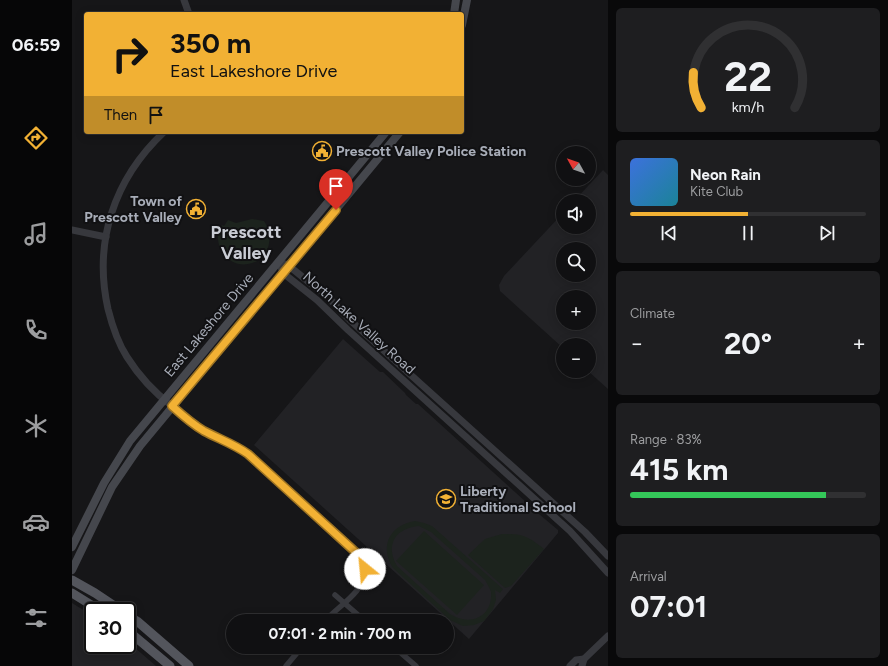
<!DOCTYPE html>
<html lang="en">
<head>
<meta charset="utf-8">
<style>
  :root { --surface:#101012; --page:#1e1e20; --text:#f1f3f6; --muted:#9c9d9f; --line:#303032; --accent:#f2b134 }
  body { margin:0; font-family:Figtree,sans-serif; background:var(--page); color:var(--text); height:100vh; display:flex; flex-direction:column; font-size:15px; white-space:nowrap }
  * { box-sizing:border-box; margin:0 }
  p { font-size:13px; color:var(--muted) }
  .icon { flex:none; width:22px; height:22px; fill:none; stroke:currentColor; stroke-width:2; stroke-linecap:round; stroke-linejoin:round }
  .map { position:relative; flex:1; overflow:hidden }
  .panel { display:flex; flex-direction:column; gap:8px; padding:8px; background:#09090a; width:280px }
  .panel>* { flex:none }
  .hud { position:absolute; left:12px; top:12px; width:380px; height:122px; border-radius:4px; box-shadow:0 2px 10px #0003,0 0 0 1px var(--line); background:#f2b134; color:#111; overflow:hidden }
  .needle { width:26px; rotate:310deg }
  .buttons { position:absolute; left:484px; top:146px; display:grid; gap:8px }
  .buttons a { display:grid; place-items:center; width:40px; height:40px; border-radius:50%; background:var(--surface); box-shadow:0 2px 10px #0003,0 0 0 1px var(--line); font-size:20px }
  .speed { position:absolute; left:12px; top:602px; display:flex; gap:8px; font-size:20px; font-weight:700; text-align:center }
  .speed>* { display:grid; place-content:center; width:52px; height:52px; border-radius:50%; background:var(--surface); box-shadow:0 2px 10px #0003,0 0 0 1px var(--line); line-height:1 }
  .speed .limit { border:2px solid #111; border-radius:6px; background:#fff; color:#111 }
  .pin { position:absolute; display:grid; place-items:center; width:34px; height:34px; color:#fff; margin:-41px -17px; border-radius:50% 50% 50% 0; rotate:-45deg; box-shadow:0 0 4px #0007 }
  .pin .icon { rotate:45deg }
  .me { position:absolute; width:44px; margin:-22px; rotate:332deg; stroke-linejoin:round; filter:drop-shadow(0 0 3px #0008) }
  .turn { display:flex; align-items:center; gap:14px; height:84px; padding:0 20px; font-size:18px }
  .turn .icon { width:52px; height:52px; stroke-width:2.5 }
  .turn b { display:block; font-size:28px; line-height:34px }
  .then { display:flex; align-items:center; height:38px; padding:0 20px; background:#0003; gap:8px; font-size:15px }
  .big { font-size:30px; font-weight:700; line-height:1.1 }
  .panel .card { flex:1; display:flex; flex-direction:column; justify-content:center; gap:6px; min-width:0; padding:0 14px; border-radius:6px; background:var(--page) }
  .panel .dial { align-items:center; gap:0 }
  .dial svg { height:104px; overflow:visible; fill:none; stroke:var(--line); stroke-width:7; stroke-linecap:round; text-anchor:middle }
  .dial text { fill:var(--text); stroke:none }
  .song { display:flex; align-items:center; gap:12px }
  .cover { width:48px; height:48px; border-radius:6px; background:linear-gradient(135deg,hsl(220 70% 55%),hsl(190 70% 35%)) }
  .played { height:4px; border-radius:2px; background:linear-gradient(90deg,var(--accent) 50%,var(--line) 50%) }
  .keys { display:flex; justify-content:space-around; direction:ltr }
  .heat { display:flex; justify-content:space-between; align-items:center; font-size:22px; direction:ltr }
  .charge { height:6px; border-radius:3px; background:linear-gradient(90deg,#34c759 83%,var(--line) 0) }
  .trip { position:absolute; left:154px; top:614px; width:228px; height:40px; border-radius:20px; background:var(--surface); box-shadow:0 2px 10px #0003,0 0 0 1px var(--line); font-weight:700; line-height:40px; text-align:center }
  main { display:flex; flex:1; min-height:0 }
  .tab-bar { display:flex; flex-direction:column; width:72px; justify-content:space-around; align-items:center; background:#060607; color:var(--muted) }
  .tab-bar .icon { width:28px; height:28px }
  .tab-bar .active { color:var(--accent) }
  .tab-bar b { font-size:18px; color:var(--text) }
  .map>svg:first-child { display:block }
</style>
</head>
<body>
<main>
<nav class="tab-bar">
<b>06:59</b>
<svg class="icon active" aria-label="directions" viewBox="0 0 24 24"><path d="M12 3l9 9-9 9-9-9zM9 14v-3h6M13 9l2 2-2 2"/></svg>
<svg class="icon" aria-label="music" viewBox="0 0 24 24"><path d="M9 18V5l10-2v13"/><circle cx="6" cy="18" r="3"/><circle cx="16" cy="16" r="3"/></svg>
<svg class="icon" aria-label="phone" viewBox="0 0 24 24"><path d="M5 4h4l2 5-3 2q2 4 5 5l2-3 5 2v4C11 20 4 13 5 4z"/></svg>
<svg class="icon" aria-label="climate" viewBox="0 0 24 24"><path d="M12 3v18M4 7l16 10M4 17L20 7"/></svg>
<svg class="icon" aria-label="car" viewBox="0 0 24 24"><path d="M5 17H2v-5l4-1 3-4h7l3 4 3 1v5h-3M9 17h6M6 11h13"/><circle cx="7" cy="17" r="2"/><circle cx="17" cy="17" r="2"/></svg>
<svg class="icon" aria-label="filters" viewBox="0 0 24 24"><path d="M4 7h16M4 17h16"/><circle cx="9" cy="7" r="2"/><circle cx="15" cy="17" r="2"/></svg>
</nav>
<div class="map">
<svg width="536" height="666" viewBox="0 0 536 666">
  <rect width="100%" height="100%" fill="#161618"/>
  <g fill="#222225" fill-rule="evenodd">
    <path d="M531,170L536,175V389L516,371H517V345H491V348L428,291L427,285L432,276L491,213V227H517V201H502ZM491,249H517V275H491ZM491,297H517V323H491Z"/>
    <polygon points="271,339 299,364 308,372 311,372 333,393 334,395 344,404 346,404 454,502 455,504 486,530 486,533 397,639 182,445"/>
    <polygon points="0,603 21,616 21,645 55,645 55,641 84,666 0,666"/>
  </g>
  <g fill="#1c231d" fill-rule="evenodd">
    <path d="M180,219L192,221C203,237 197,261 176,264C159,267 145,252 146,236C146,232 148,228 150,225L152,226L156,220L164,223Z"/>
    <path d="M343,521L352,523L360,526L431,589L428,593L423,590L424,600L421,609L412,621L402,625L391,626L378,620L321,568C307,546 318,525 343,521ZM347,526L359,532L413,580C415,584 418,588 419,592C421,617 398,627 378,614L325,566C313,545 323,528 347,526Z"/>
    <polygon points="352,531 412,585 385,615 324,561"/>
    <path d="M430,534C452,534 455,536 472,549L439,586L433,588L396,555L413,539Z"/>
  </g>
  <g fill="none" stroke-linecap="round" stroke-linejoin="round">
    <g stroke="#37383d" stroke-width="5.5">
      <path d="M100,406C110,415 120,424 132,431C147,439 162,444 176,454L290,558C291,561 293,566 293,570C293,592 266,606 253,621"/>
      <polyline points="263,595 293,621"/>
      <polyline points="322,647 344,666"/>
      <polyline points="214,666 230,647"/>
    </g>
    <g stroke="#37383d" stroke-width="7">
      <polyline points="112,0 117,14"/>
      <path d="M92,132C42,179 21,242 36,309C40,325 46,343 55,357C67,376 83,393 100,406"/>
      <polyline points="0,230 34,237"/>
      <polyline points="207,261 211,273 245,300 276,330 498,531 536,573"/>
      <polyline points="213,264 217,266 243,287 253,294 279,321 513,532 536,556"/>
      <polyline points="498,666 504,660 512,659"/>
      <polyline points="510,666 512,659 536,636"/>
    </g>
    <g stroke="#45474d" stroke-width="8">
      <polyline points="382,14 384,0"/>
      <polyline points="390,25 395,0"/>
      <polyline points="0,547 32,483 58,441 314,132"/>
      <polyline points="0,570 40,487 68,446 328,132"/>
    </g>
    <g stroke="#53555c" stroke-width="9">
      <polyline points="0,580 23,593 50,611"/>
      <polyline points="0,593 29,611"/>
      <polyline points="55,615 65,621 117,666"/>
      <polyline points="55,630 98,666"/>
    </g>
  </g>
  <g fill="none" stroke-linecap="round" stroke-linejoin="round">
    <g stroke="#9d7322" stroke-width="10">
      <path id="route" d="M264,210L100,406C110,415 120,424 132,431C147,439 162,444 176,454L290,558L293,569"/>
    </g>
    <use href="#route" stroke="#f2b134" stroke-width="7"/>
  </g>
  <defs>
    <g id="civic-ring" transform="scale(1)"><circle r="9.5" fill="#111113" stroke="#f2b134" stroke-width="1.5"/><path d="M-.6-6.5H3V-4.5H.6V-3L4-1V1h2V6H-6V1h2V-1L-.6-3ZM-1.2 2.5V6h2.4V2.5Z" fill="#f2b134"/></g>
    <g id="school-ring" transform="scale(1)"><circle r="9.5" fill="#111113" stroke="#f2b134" stroke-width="1.5"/><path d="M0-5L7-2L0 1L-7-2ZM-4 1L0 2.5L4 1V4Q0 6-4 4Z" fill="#f2b134"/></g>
  </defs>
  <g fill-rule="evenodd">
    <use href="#civic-ring" x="250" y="151"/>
    <use href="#civic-ring" x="124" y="209"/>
    <use href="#school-ring" x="374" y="499"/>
  </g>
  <g text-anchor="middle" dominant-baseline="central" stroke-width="4" stroke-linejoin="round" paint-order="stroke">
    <g font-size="14" font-weight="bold" fill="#a8adb8" stroke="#111113" text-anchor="start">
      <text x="264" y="151">Prescott Valley Police Station</text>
      <text x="110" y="201" text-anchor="end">Town of<tspan x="110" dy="16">Prescott Valley</tspan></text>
      <text x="388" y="491">Liberty<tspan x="388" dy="16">Traditional School</tspan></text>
    </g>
    <g font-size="14" fill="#a8adb8" stroke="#111113">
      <text transform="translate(287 323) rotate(42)">North Lake Valley Road</text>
      <text transform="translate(137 325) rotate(-50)">East Lakeshore Drive</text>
    </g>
    <g font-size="18" font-weight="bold" fill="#c9ccd4" stroke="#111113">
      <text x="174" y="232">Prescott<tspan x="174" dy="21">Valley</tspan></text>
    </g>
  </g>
</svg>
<div class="buttons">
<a><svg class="needle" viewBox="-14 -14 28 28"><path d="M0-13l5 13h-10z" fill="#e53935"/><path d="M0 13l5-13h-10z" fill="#9c9d9f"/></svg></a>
<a><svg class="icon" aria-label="sound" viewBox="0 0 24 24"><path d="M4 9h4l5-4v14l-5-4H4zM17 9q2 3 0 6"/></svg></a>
<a><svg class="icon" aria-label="search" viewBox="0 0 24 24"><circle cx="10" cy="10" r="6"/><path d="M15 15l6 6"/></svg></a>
<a>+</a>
<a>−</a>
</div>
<div class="speed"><div class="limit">30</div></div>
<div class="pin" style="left:264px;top:210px;background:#d93025"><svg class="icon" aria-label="arrive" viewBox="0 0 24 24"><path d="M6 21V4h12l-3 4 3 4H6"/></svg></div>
<svg class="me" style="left:293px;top:569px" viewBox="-20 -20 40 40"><circle r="19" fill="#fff"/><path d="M0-13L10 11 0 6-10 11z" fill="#f2b134"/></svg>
<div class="trip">07:01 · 2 min · 700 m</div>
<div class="hud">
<div class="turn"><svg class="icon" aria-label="right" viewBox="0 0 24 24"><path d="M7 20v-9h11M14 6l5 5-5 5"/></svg><div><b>350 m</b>East Lakeshore Drive</div></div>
<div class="then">Then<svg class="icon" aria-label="arrive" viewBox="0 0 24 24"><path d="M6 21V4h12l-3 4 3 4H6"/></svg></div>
</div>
</div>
<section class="panel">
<div class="card dial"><svg viewBox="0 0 100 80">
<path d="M14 69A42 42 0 1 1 86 69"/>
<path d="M14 69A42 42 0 0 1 8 42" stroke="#f2b134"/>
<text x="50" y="56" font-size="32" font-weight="700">22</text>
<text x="50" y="72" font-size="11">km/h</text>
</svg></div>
<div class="card">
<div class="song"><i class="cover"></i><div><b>Neon Rain</b><p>Kite Club</p></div></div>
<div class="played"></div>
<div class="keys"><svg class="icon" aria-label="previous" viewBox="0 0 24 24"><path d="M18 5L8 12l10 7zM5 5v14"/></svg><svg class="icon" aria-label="pause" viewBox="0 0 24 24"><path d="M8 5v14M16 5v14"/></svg><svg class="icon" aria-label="next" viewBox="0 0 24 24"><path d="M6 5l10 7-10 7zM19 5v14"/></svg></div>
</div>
<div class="card"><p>Climate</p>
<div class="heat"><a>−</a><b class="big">20°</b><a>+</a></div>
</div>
<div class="card"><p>Range · 83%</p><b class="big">415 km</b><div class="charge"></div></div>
<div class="card"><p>Arrival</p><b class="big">07:01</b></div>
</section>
</main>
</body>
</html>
